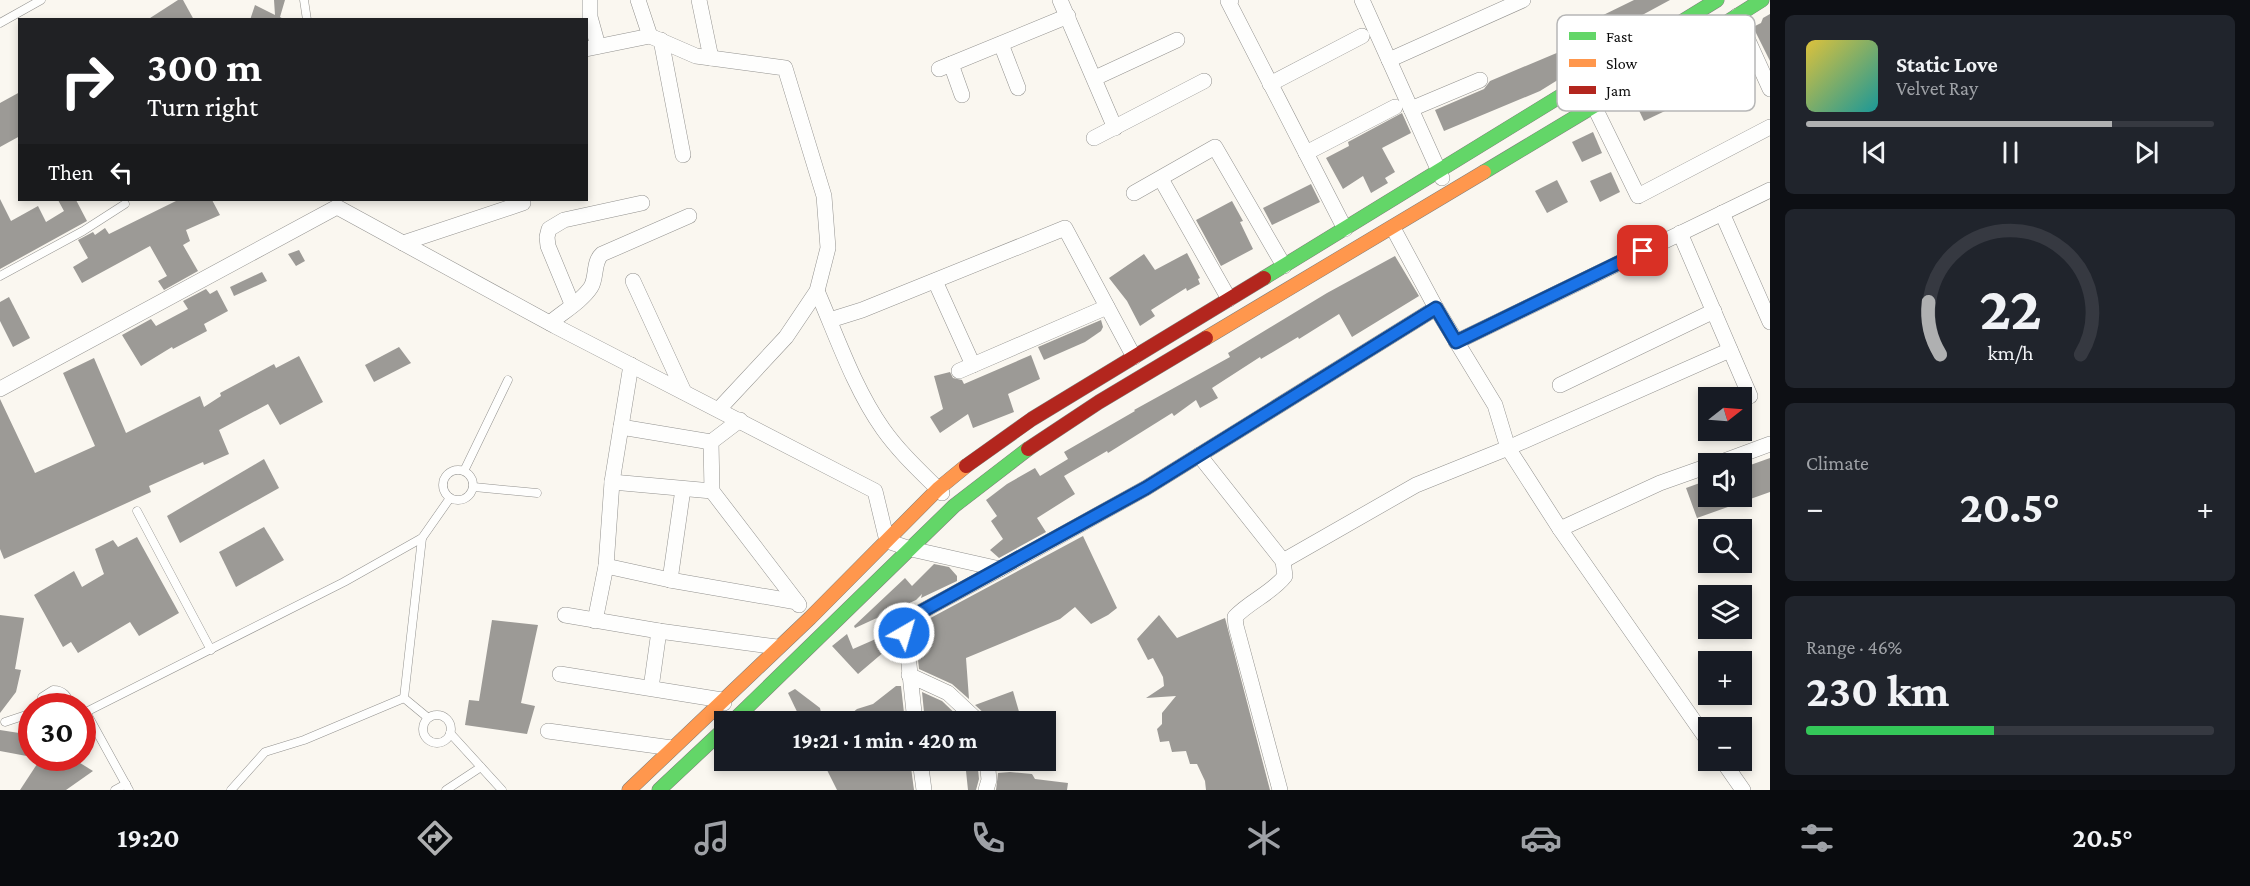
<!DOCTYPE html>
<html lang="en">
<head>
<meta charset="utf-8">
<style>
  :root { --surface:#171b24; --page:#20242c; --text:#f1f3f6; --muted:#9ea1a6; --line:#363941; --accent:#afb0b1 }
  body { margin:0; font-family:"Crimson Pro",serif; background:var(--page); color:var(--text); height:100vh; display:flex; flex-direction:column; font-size:22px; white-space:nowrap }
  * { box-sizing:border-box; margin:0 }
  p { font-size:20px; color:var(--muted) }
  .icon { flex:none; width:33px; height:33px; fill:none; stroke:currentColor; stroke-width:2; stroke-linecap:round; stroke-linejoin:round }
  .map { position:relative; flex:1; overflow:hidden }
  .details { display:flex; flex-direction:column; gap:15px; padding:15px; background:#0d0f14; width:480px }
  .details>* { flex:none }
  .hud { position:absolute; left:18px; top:18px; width:570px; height:183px; border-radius:0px; box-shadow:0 3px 9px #0003; background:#202124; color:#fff; overflow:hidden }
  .needle { width:39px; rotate:73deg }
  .fabs { position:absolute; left:1698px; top:387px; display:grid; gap:12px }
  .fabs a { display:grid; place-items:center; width:54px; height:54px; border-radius:0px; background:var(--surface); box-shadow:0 3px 9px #0003; font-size:30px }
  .speed { position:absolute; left:18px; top:693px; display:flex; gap:12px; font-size:30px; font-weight:700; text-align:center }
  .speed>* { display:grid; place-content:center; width:78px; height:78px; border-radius:50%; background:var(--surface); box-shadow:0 3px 9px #0003; line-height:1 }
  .speed .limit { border:9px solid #d22; background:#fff; color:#111 }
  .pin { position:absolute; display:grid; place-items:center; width:51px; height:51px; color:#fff; margin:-26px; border-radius:12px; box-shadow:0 3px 9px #0006 }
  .me { position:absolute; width:66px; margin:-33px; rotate:38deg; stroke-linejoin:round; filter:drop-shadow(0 0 4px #0008) }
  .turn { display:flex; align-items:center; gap:21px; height:126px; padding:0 30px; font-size:27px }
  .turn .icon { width:78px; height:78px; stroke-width:2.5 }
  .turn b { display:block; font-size:42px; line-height:51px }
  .then { display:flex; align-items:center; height:57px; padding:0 30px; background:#0003; gap:12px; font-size:22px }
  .big { font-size:45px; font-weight:700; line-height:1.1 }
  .details .tile { flex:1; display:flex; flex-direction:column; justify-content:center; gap:9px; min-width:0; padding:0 21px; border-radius:9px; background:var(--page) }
  .details .dial { align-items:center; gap:0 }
  .dial svg { height:156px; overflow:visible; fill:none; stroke:var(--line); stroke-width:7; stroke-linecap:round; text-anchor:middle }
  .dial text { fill:var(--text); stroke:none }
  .song { display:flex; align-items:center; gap:18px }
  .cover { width:72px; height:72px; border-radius:9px; background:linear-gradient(135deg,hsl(50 70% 55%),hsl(180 70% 35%)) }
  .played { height:6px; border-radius:3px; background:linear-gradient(90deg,var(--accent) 75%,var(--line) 75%) }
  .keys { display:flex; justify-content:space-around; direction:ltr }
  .heat { display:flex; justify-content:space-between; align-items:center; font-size:33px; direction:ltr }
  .charge { height:9px; border-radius:4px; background:linear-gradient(90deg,#34c759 46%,var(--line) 0) }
  .trip { position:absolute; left:714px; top:711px; width:342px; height:60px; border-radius:0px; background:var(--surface); box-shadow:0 3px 9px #0003; font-weight:700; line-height:60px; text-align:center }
  .tab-bar { display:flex; height:96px; justify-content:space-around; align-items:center; background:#090b0e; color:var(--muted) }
  .tab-bar .icon { width:42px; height:42px }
  .tab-bar .current { color:var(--accent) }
  .tab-bar b { font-size:27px; color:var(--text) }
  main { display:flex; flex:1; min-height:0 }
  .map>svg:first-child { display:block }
</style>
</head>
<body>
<main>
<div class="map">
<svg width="1770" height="790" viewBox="0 0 1770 790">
  <rect width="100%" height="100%" fill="#faf7f0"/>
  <g fill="#9c9a96">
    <polygon points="178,0 183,0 194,20 147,20"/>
    <polygon points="274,0 285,0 280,17 285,20 250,20 255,5 275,15"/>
    <polygon points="1634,0 1670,0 1633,20 1637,30 1596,50 1598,55 1540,91 1444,131 1435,110 1484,89 1490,81 1559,52 1558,50 1596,31 1591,21"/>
    <polygon points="1770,14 1770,61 1753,27 1761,23 1763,18"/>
    <polygon points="1654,88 1665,111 1644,121 1634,100"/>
    <polygon points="20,92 20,136 0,147 0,103"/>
    <polygon points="1402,113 1411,133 1382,148 1395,172 1385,178 1388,183 1371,193 1363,176 1343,189 1326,158 1349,146 1348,142"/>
    <polygon points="1593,132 1602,153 1582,162 1572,142"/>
    <polygon points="1611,172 1620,192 1600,202 1590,181"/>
    <polygon points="1557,180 1568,202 1547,213 1535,191"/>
    <polygon points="1311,184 1320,202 1272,225 1263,208"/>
    <polygon points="0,199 11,221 38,206 46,222 64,211 58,200 76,200 87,221 0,269"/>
    <polygon points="178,200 212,200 220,215 186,230 190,241 183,245 198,271 164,290 158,281 167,276 150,246 82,283 73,267 88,258 78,240 93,232 95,235 105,228 109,234"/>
    <polygon points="1232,201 1243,221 1240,222 1253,249 1221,266 1196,220"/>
    <polygon points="299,250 305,261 296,266 288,254"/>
    <polygon points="1187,253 1200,278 1198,279 1200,284 1187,291 1186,288 1151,310 1155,316 1140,326 1127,301 1109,278 1144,254 1155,270"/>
    <polygon points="1395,256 1419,296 1352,337 1339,314 1299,339 1298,337 1261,359 1260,357 1212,388 1218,398 1200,408 1196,400 1174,416 1172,413 1108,453 1107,451 1064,476 1075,494 1037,518 1046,532 999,558 990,550 1003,539 991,521 997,516 986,500 1007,484 1035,468 1040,476 1068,459 1064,452 1135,411 1134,410 1230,357 1228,353 1327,293"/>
    <polygon points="262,272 267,281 234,296 230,287"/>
    <polygon points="206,289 210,294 217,290 228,311 204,324 207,331 173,349 172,347 141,366 122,335 151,319 156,326 188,309 183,301"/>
    <polygon points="9,297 30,338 13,347 0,321 0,302"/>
    <polygon points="1101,320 1103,327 1101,331 1085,342 1044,360 1038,347"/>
    <polygon points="399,347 411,363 374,382 365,365"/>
    <polygon points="1031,355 1040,379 1008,394 1014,412 973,428 968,414 940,433 930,417 943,409 934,376 950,372 953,378 962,380 964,384"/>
    <polygon points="299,356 323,402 280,425 268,404 219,430 229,454 204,465 203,462 149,486 151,492 4,559 0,549 0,399 35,473 95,446 63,373 94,358 126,433 200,396 204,407 221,396 220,393 274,364 276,368"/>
    <polygon points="1770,458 1770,492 1697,518 1686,488 1708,480 1708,496 1742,496 1742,468"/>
    <polygon points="264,459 279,488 180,543 167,516"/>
    <polygon points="264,527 284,560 236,587 219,552"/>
    <polygon points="1083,536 1117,608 1108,615 1091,624 1075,607 1060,619 966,658 969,699 952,684 919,669 915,630 923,622"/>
    <polygon points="137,537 179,613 139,636 130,622 78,653 71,642 63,647 34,595 74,571 82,587 104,574 95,549 113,540 118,547"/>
    <polygon points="934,564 949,567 957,576 957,581 921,598 922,594 916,600 855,628 854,626 905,578 912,586"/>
    <polygon points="0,615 24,618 15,669 21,670 16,692 0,713"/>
    <polygon points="1159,615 1177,638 1225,618 1270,790 1206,790 1205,781 1197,764 1190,764 1186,751 1172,752 1169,741 1160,742 1157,729 1162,724 1162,713 1176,696 1146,698 1164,686 1163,677 1153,658 1148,660 1137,639"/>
    <polygon points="492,620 538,625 521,703 535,706 527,734 465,725 469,700 479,701"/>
    <polygon points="847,634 853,649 878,638 887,647 885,651 858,674 832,646"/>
    <polygon points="896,686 901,686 905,722 841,722 857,709 873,704"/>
    <polygon points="795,689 820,708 823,722 802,722 788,693"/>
    <polygon points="1013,691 1022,722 988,722 986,715 975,705"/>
    <polygon points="922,692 942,701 964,722 925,722"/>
    <polygon points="0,730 32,735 32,757 0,751"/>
    <polygon points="41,758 72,758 93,771 66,790 20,790"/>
    <polygon points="822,760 910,760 914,790 837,790"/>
    <polygon points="930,760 977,760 979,779 976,790 968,790 966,771 931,770"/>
    <polygon points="1010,772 1032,774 1035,779 1068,783 1067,790 996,790 998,773"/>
  </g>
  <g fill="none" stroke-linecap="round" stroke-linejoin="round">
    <g stroke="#93928f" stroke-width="9">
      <g id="lane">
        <polyline points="304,0 307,20"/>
        <polyline points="0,23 41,0"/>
        <polyline points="0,276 83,231 125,204"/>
        <circle cx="458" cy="485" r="15"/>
        <polyline points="464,471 508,380"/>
        <polyline points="474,487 537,493"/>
        <polyline points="137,511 211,650"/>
        <polyline points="404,698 422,538"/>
        <polyline points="404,698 427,717"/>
        <path d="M41,706L42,697L53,690C63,690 69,696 69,706"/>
        <polyline points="82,711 86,712 344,582 422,538 450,498"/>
        <polyline points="86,712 129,790"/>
        <circle cx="437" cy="729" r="14"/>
        <polyline points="5,722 32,713"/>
        <polyline points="450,733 502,790"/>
        <polyline points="115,790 126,784"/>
        <polyline points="231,790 265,752 304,740 404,698"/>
        <polyline points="446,790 481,767"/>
      </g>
    </g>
    <g stroke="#93928f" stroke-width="16">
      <g id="street">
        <polyline points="590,0 590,17 598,46"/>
        <polyline points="638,0 650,36 696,56 785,68 824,196 828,248 817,291 786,337 719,409"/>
        <polyline points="699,0 711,58"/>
        <polyline points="1060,0 1115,128"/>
        <polyline points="1231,0 1228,1 1345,229"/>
        <polyline points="1362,0 1442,178"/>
        <polyline points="1737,16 1770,89"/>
        <polyline points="661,40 683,155"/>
        <polyline points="1001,44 1018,88"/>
        <polyline points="586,49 650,36"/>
        <polyline points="1389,60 1523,0"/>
        <polyline points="951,64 962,95"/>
        <polyline points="939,69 1068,16"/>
        <polyline points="1095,78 1177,40"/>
        <polyline points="1270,84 1362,36"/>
        <polyline points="1594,106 1638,196 1770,127"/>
        <polyline points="1411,109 1480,80"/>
        <polyline points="1094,138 1204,81"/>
        <polyline points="1306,153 1395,107"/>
        <polyline points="1161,179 1229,299"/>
        <polyline points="1134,193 1215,147 1284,266"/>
        <polyline points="1722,213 1770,322"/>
        <polyline points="1393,228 1436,308 1495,405 1508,448 1560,529 1708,741"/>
        <polyline points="1680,233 1750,396"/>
        <polyline points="403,243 523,203"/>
        <polyline points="633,281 684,392"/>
        <polyline points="935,281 973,365"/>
        <path d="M817,291C837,337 854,388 883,429C900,453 921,472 942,493"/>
        <polyline points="572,304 548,246 547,237 549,229 564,220 642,203"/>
        <polyline points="830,320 862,310 1065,228 1134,357"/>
        <path d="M550,323C563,312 582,301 591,287C597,277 593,262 602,254L689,216"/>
        <polyline points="1456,342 1770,190"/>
        <polyline points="959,371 1107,307"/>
        <polyline points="1560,385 1714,311"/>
        <polyline points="0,389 337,207 555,326 875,491 887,541 911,549 1000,569 1146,488 1436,308"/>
        <polyline points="740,420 711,442 712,491 797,602"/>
        <polyline points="621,427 711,442"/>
        <path d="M1199,455L1283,561L1285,576C1272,593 1250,601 1235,617L1236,626L1280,790"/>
        <polyline points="1716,464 1770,444"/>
        <polyline points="612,482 712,491"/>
        <polyline points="1560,529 1660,483 1708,466"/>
        <polyline points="1283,561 1416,485 1508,448 1730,350"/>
        <polyline points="606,566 670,580 797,602 799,605"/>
        <polyline points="670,580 683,489"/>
        <polyline points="565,615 659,631 777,647"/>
        <polyline points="595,621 606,566 612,482 631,365"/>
        <polyline points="560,674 722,700 724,703"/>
        <polyline points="909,675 948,693 979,722"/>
        <polyline points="651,688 659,631"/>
        <polyline points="915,722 905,626 917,614 1000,569"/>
        <polyline points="548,731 672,748"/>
        <polyline points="920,760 924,790"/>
        <polyline points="1722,760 1743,790"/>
        <polyline points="986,790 989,780 987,760"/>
      </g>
    </g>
    <g stroke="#807f7c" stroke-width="15">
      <g id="fast">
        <polyline points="1484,172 1594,106 1762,0"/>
        <polyline points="1264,278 1717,0"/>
        <polyline points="732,722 954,506 1028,449"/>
        <polyline points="659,790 724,729"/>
      </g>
    </g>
    <g stroke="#807f7c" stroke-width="15">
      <g id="slow">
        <polyline points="1206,338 1484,172"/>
        <polyline points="629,790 810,618 938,489 966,466"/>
      </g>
    </g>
    <g stroke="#807f7c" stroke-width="15">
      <g id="jam">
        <polyline points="1028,449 1099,402 1206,338"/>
        <polyline points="966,466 1032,419 1264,278"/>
      </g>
    </g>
    <use href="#lane" stroke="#fefefd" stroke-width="8"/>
    <use href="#street" stroke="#fefefd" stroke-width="15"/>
    <use href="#fast" stroke="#63d668" stroke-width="14"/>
    <use href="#slow" stroke="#ff974d" stroke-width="14"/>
    <use href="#jam" stroke="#b3261e" stroke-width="14"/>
  </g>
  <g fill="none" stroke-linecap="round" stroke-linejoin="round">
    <g stroke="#114b97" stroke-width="15">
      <polyline id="route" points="904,633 905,626 917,614 1146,488 1436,308 1456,342 1643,251"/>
    </g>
    <use href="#route" stroke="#1a73e8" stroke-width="10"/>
  </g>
  <rect x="1557" y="15" width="198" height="96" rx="9" fill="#fff" stroke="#b6b6b6" stroke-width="1.5"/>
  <rect x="1569" y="32" width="27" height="8" fill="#63d668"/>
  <rect x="1569" y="59" width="27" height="8" fill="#ff974d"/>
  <rect x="1569" y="86" width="27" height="8" fill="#b3261e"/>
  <g font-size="16" fill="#0c0c0c">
    <text x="1606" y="42">Fast</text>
    <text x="1606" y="69">Slow</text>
    <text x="1606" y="96">Jam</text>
  </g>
</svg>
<div class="fabs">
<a><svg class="needle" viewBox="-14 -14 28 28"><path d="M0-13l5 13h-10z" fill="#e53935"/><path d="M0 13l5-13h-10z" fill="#9ea1a6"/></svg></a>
<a><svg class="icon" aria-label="sound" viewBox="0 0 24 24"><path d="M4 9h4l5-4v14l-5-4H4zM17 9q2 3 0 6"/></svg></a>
<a><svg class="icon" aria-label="search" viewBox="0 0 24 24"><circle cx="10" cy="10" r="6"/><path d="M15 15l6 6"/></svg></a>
<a><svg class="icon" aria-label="layers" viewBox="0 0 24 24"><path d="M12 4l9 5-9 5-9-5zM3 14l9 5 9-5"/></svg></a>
<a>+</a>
<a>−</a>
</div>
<div class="speed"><div class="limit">30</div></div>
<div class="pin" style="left:1643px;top:251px;background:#d93025"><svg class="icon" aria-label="arrive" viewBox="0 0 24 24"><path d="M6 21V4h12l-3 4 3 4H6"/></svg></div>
<svg class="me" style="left:904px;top:633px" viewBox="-20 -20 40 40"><circle r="17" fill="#1a73e8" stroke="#fff" stroke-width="3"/><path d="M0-11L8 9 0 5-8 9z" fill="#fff"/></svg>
<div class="trip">19:21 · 1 min · 420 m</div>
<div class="hud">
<div class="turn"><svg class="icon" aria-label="right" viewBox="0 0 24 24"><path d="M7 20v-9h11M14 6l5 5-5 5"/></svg><div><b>300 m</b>Turn right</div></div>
<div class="then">Then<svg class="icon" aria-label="left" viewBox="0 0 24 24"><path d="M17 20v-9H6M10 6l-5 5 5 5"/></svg></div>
</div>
</div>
<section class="details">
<div class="tile">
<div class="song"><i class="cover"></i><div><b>Static Love</b><p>Velvet Ray</p></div></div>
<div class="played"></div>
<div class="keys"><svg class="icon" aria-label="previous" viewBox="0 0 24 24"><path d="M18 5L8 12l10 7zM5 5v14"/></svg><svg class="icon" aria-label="pause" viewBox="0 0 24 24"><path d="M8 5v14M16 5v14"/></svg><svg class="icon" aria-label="next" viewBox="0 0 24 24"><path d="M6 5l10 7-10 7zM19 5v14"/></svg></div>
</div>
<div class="tile dial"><svg viewBox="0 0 100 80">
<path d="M14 69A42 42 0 1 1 86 69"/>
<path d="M14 69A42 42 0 0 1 8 42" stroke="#afb0b1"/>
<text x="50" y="56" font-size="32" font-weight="700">22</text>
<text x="50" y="72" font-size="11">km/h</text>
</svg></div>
<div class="tile"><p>Climate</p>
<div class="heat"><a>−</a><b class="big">20.5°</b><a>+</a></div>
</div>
<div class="tile"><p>Range · 46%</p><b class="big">230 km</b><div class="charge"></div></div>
</section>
</main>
<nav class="tab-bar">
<b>19:20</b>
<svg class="icon current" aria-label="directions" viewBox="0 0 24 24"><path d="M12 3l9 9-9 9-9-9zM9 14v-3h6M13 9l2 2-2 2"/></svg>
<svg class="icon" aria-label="music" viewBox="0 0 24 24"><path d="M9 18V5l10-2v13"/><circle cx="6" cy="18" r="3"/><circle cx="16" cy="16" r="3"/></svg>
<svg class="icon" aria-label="phone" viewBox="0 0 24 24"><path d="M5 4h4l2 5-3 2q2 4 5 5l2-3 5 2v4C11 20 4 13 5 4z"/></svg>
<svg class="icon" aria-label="climate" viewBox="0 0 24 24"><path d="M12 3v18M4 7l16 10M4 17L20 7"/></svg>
<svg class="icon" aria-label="car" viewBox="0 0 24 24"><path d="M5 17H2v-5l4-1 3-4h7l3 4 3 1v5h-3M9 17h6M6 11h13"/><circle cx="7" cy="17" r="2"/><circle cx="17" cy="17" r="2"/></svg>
<svg class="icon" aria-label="filters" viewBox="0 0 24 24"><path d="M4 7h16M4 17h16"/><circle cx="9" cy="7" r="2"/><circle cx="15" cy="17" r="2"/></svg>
<b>20.5°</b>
</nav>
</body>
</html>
